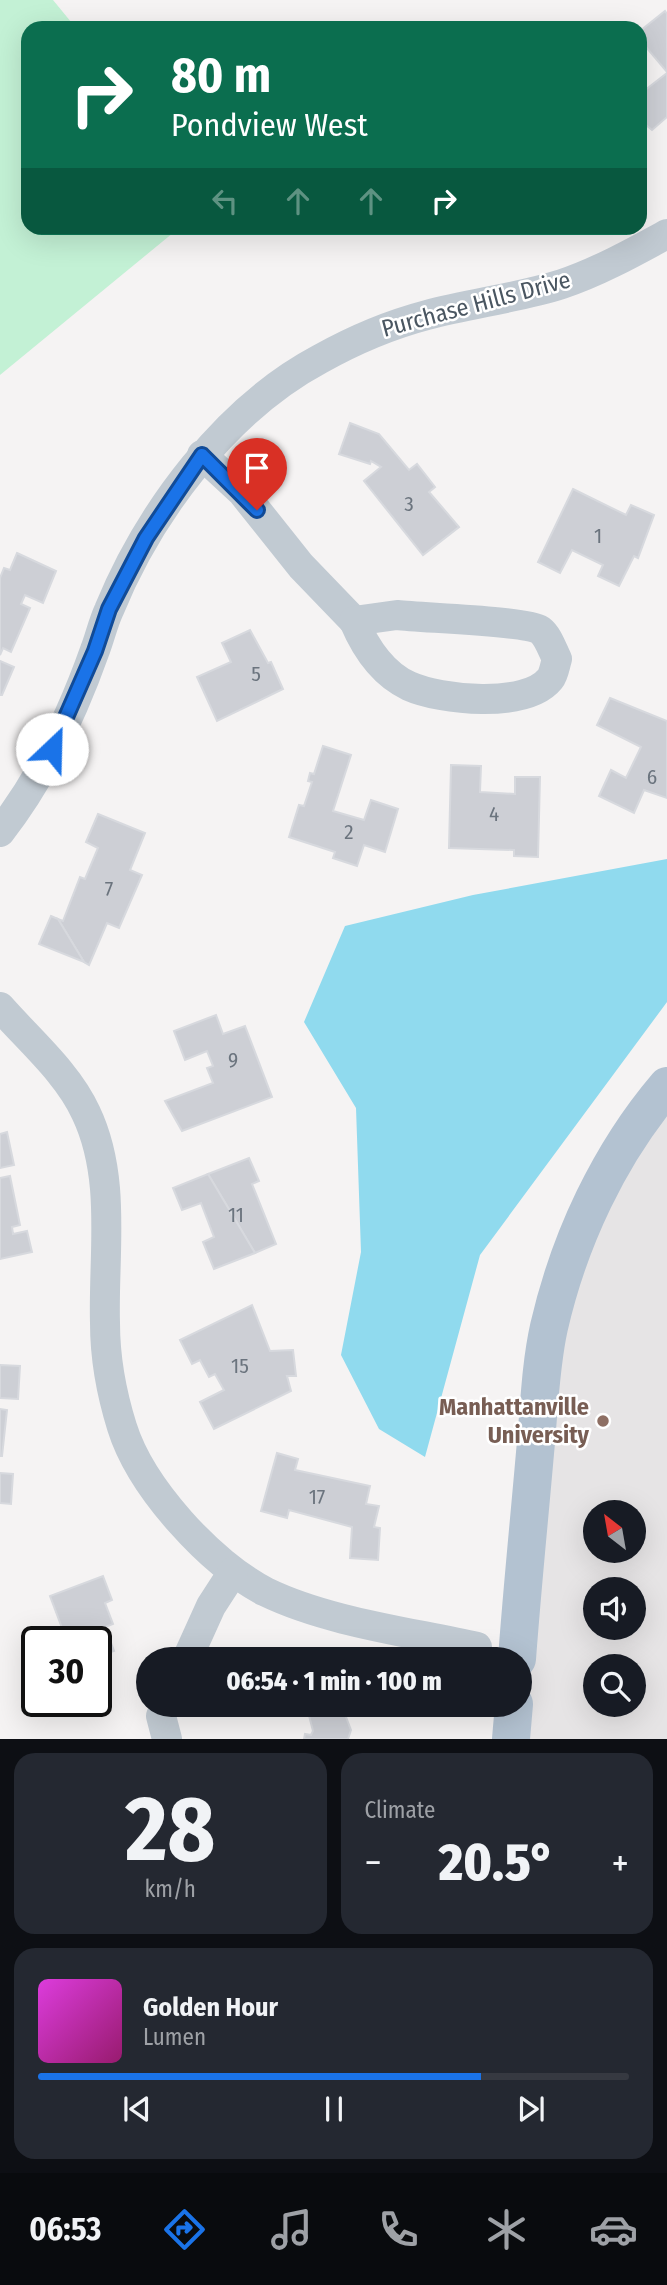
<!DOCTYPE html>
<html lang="en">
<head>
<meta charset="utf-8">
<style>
  :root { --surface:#171b24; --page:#242831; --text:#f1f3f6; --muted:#9ea1a6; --line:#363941; --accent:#1a73e8 }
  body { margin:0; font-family:"Fira Sans Condensed",sans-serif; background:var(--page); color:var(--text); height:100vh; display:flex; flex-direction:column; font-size:26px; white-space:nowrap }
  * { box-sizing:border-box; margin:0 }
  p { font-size:23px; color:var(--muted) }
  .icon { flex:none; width:38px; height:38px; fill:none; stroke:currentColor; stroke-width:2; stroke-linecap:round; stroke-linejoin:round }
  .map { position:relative; height:1739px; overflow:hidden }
  .sheet { display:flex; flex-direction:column; gap:14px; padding:14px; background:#0d0f14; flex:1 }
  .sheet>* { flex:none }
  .banner { position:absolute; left:21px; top:21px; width:626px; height:214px; border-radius:21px; box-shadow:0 7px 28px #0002; background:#0b6e4f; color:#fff; overflow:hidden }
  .needle { width:46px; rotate:329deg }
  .buttons { position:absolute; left:583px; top:1500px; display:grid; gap:14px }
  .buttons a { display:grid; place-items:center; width:63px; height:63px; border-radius:50%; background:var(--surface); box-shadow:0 7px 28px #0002; font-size:35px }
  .speed { position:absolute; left:21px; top:1626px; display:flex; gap:14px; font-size:35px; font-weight:700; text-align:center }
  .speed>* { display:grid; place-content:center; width:91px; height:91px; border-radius:50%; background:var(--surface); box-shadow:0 7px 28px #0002; line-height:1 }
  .speed .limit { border:4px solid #111; border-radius:10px; background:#fff; color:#111 }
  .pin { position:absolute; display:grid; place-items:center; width:60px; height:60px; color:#fff; margin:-72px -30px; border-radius:50% 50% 50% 0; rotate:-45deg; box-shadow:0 0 7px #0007 }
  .pin .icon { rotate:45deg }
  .me { position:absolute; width:77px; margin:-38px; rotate:24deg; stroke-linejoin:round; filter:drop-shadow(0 0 5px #0008) }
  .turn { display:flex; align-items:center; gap:24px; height:147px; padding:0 35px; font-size:32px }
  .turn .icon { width:91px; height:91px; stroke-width:2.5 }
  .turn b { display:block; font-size:49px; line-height:60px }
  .lanes { display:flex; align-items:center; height:66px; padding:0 35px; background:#0003; justify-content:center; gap:35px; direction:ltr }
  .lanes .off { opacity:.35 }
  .big { font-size:52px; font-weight:800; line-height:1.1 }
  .sheet .tile { flex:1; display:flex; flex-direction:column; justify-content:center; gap:10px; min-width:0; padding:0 24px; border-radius:21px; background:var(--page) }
  .sheet .dial { align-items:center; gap:0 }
  .dial b { font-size:91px; line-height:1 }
  .song { display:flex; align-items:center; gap:21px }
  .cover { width:84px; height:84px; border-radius:10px; background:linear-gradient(135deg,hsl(300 70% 55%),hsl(320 70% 35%)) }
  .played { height:7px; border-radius:4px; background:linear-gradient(90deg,var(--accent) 75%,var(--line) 75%) }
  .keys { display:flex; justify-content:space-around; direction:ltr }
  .heat { display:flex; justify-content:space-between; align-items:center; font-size:38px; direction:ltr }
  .sheet .tiles { flex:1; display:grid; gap:14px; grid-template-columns:1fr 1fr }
  .tile:last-child { grid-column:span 2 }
  .trip { position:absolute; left:136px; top:1647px; width:396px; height:70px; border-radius:35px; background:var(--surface); box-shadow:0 7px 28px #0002; font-weight:800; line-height:70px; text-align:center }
  .tab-bar { display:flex; height:112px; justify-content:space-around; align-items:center; background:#090b0e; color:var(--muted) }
  .tab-bar .icon { width:49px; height:49px }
  .tab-bar .on { color:var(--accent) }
  .tab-bar b { font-size:32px; color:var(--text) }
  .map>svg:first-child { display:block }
</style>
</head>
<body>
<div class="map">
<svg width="667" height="1739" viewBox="0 0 667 1739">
  <rect width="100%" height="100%" fill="#f5f3f3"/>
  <path fill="#e6e4e5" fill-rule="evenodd" d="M667,1086V1739H511L520,1704V1659L549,1329ZM595,1512H634V1550H595ZM595,1589H634V1628H595ZM595,1666H634V1704H595Z"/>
  <polygon fill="#c3f1d5" points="0,0 53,0 76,28 28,28 28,228 179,228 0,375"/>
  <polygon fill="#90daee" points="667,859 667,1002 480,1255 425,1457 379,1429 341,1355 361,1252 356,1108 304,1022 345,926 473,895"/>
  <g fill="#cdcfd5" stroke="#d7d9de" stroke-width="2">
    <polygon points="665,11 667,14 667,72 640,40 640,31"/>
    <polygon points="667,73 667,117 652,130 640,120 640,94"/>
    <polygon points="350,423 379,434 409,470 417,464 435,487 429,492 459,527 423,555 364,481 381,467 371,461 370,464 339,454"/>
    <polygon points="573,489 626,515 631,505 654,515 638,558 634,556 619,586 598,576 603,565 572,550 560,573 538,562"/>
    <polygon points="17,553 56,571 43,603 25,595 21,604 30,608 11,652 3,648 0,655 0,578 4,568 10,570"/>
    <polygon points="250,630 268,663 271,662 283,689 217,721 197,677 231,662 222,643"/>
    <polygon points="0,661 14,667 2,695 0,695"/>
    <polygon points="610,698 667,721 667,798 644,790 634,813 599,796 611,770 626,778 641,747 597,725"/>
    <polygon points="323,746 351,755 333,811 364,820 371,800 398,809 385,852 364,845 357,866 333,858 335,852 289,837 299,805 304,806 312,782 308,781 310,773 314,774"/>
    <polygon points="451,765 481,766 480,792 515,794 515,777 540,777 538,857 514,856 514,850 449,848"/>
    <polygon points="98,814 145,833 130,870 142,875 119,928 107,923 89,965 84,962 58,919 63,921 80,877 85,879 98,848 86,842"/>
    <polygon points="51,916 58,919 84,962 39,944"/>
    <polygon points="216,1015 223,1034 245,1026 272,1097 182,1131 165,1101 213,1083 207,1068 213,1066 207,1051 185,1060 174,1031"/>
    <polygon points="7,1132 14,1165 0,1168 0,1134"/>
    <polygon points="249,1158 259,1181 252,1184 276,1244 255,1253 208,1174"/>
    <polygon points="208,1174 255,1253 214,1269 203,1242 214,1237 201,1203 182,1210 173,1188"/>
    <polygon points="10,1176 20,1225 12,1227 13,1234 27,1231 32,1252 0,1259 0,1178"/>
    <polygon points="252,1305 270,1351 293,1350 296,1376 287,1376 291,1391 214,1429 200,1402 224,1390 215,1374 209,1377 200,1360 192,1364 180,1340"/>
    <polygon points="0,1365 20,1366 18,1399 0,1398"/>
    <polygon points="0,1409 7,1410 2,1456 0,1456"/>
    <polygon points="277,1453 298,1459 295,1470 370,1486 366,1504 379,1506 374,1527 380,1528 378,1560 350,1558 352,1527 289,1510 287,1518 261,1511"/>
    <polygon points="0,1473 13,1474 11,1504 0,1503"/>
    <polygon points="103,1576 112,1600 105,1603 113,1624 105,1627 114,1651 96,1657 96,1642 50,1642 47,1634 62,1628 50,1596"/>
    <polygon points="306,1704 341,1704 351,1730 348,1739 304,1739 305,1734 311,1735 313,1731"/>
  </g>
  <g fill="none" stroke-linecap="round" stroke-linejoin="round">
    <g stroke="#c1cad2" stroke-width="30">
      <polyline points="202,455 242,492 301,566 354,621"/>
      <path d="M397,615C423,618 526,621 540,630C548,636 552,649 557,659C555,665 554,674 550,679C526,709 440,700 409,686C381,673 365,647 354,621Z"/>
      <path d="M0,832C42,778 72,715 95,650C100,637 103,623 109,610C149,512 226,409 320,359C354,340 389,325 427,315C472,303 518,298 562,284C598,272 634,252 667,234"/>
      <path d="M0,1007C29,1040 68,1073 86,1113C117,1178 103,1254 105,1323C105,1357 112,1395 122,1427C141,1488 211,1564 266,1592C328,1622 410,1632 477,1647"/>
      <polyline points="187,1659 211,1606 233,1572"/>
      <polyline points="166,1704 161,1716 167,1739"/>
    </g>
    <g stroke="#b3c2d1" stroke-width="38">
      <path d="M517,1659C522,1590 529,1522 535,1453C539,1412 540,1367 549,1327C569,1240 609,1154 667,1086"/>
      <polyline points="511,1739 514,1704"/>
    </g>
  </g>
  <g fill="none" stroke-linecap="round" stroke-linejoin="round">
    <g stroke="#114b97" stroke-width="18">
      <polyline id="route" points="52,749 95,651 109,609 146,538 202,455 257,510"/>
    </g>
    <use href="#route" stroke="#1a73e8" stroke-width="12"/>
  </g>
  <circle fill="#8d6e63" stroke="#fff" stroke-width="2.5" cx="603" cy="1421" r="7"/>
  <g text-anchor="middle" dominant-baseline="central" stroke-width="5" stroke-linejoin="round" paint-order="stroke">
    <g font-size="21" fill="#6b747e">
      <text x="409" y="504">3</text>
      <text x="598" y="536">1</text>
      <text x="256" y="674">5</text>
      <text x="652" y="777">6</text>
      <text x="494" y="814">4</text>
      <text x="349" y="832">2</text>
      <text x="109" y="889">7</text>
      <text x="233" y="1060">9</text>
      <text x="236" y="1215">11</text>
      <text x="240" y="1366">15</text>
      <text x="317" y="1497">17</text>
    </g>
    <g font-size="24" fill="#4a5661" stroke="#fff">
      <text transform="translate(476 304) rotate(-15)">Purchase Hills Drive</text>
    </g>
    <g font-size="24" font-weight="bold" fill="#785e54" stroke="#fff" text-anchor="end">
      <text x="589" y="1407">Manhattanville<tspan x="589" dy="28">University</tspan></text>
    </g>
  </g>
</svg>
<div class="buttons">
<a><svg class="needle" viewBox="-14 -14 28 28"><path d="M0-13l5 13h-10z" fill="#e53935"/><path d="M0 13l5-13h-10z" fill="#9ea1a6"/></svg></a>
<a><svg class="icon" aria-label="sound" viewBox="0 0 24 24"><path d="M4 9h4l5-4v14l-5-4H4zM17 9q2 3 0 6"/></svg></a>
<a><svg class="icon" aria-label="search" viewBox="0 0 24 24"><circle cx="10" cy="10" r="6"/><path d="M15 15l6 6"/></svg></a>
</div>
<div class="speed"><div class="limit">30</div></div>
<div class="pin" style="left:257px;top:510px;background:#d93025"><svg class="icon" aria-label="arrive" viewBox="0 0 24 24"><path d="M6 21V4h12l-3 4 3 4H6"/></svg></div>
<svg class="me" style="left:52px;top:749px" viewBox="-20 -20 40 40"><circle r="19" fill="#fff"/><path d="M0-13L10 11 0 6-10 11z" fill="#1a73e8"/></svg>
<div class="trip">06:54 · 1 min · 100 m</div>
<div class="banner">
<div class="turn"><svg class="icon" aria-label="right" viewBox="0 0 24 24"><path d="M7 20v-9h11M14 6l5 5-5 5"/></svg><div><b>80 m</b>Pondview West</div></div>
<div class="lanes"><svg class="icon off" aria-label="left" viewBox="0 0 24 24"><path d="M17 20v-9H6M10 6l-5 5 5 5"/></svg><svg class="icon off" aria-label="ahead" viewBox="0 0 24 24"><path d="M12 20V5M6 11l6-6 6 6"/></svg><svg class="icon off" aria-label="ahead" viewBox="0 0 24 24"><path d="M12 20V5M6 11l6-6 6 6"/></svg><svg class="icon" aria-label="right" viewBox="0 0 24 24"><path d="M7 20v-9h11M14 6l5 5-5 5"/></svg></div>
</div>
</div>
<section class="sheet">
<div class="tiles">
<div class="tile dial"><b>28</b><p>km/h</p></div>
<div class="tile"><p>Climate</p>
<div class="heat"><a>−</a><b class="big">20.5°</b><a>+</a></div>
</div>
<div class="tile">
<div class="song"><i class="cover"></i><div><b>Golden Hour</b><p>Lumen</p></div></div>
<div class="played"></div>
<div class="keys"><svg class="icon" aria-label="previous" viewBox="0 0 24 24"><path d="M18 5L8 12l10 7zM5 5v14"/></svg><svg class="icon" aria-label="pause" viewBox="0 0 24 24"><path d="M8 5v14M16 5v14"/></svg><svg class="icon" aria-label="next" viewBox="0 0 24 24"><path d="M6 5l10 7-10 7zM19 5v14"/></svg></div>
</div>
</div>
</section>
<nav class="tab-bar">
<b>06:53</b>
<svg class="icon on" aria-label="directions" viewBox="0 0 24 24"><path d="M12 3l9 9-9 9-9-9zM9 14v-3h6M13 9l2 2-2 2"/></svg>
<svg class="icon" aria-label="music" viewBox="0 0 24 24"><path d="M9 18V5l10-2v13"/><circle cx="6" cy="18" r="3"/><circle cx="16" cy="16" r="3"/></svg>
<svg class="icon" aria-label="phone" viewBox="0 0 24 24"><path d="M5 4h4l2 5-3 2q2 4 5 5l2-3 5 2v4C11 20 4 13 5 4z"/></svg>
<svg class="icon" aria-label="climate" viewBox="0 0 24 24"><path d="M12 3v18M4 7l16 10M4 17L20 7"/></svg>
<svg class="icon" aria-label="car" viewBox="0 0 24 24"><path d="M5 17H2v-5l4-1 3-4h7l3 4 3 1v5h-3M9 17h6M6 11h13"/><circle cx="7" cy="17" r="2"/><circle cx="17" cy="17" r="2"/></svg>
</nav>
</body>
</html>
